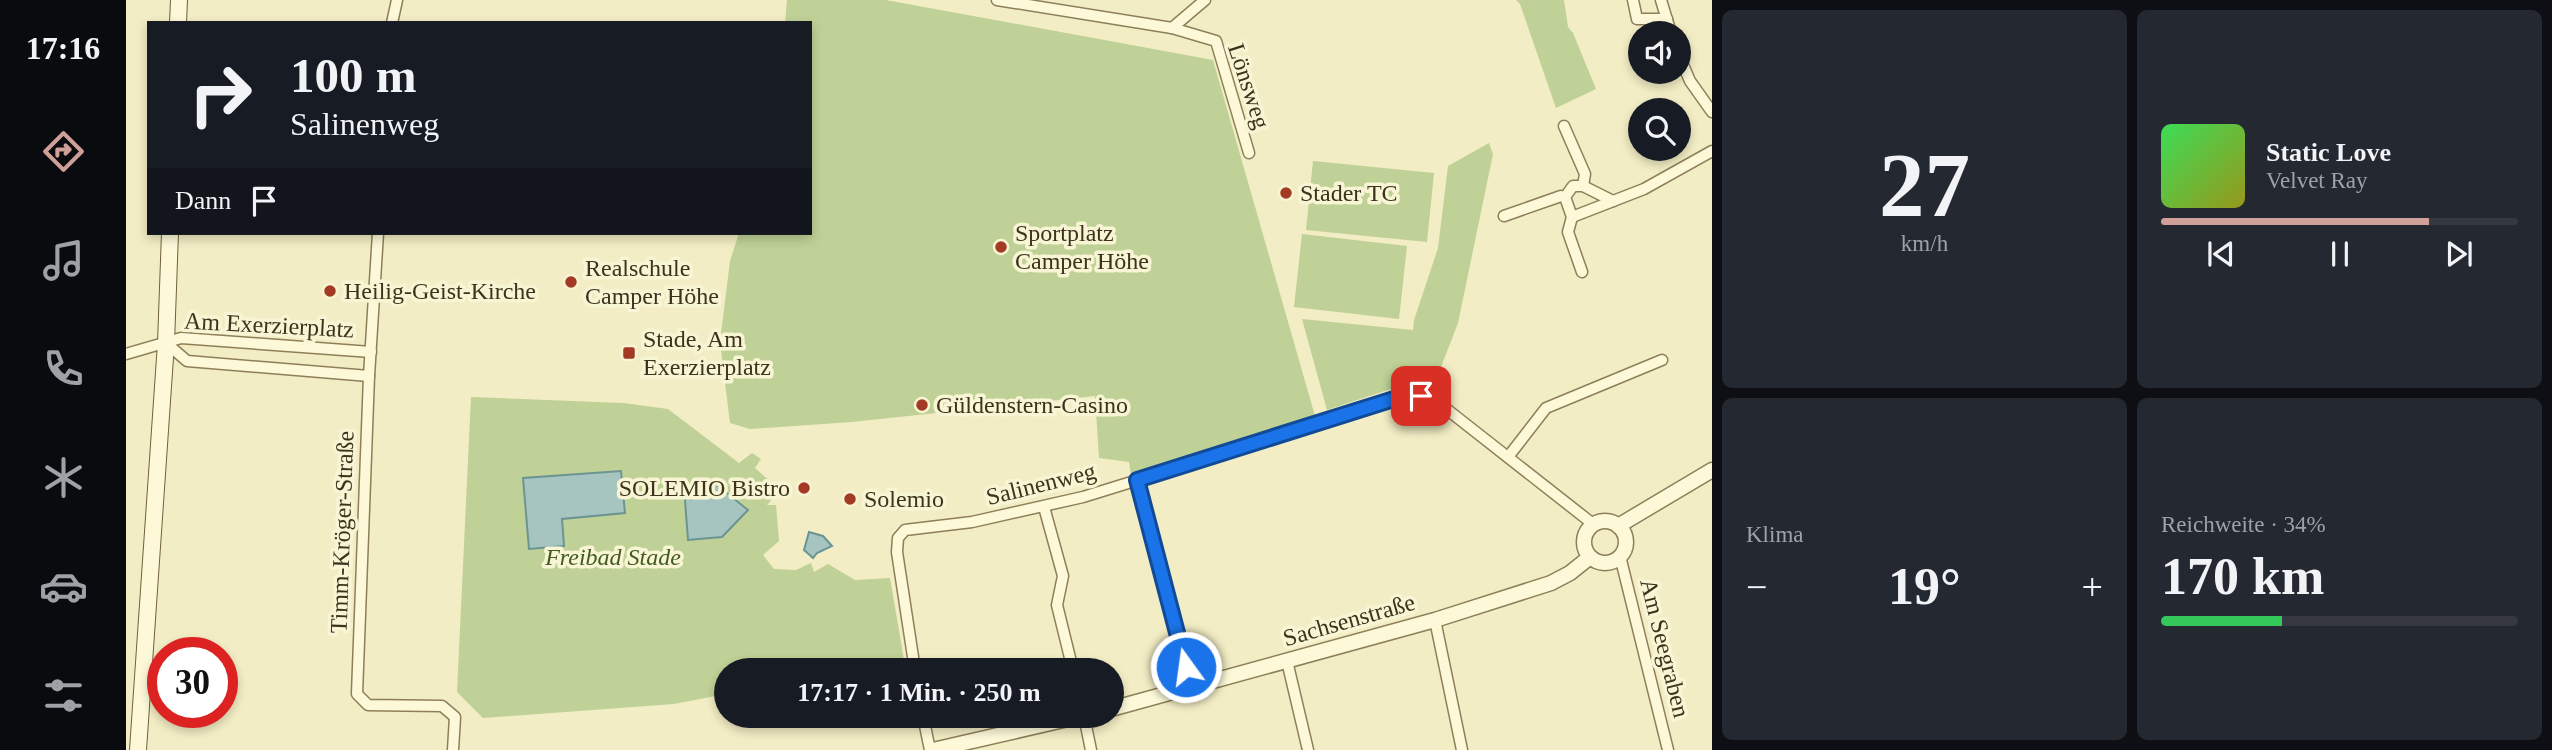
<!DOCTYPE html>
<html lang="de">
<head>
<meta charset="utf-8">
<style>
  :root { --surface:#171b24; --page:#242831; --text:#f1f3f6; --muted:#9ea1a6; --line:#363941; --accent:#cea097 }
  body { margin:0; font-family:Georgia,serif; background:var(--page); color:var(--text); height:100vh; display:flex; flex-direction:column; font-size:26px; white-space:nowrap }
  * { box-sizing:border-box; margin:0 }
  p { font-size:23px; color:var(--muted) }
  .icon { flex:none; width:38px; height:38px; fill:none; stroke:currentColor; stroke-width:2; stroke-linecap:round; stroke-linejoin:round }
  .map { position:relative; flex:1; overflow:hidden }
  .sheet { display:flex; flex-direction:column; gap:10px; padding:10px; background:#0d0f14; width:840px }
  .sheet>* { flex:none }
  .top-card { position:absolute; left:21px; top:21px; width:665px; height:214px; border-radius:0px; box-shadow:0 4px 10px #0003; background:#171b24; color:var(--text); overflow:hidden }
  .tools { position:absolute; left:1502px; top:21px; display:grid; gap:14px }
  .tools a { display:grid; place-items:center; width:63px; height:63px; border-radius:50%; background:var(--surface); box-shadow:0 4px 10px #0003; font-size:35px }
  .speed { position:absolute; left:21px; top:637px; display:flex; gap:14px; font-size:35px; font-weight:700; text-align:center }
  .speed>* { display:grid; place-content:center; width:91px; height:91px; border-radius:50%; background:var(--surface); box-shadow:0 4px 10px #0003; line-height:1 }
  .speed .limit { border:10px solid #d22; background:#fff; color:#111 }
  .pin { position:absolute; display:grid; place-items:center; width:60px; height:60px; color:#fff; margin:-30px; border-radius:14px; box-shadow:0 4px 10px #0006 }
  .me { position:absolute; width:77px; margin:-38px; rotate:346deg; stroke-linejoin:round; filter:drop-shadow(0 0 5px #0008) }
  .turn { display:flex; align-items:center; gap:24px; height:147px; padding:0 28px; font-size:32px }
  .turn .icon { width:91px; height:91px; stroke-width:2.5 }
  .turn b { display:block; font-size:49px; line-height:60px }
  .then { display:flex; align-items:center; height:66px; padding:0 28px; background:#0003; gap:14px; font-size:26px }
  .big { font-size:52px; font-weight:700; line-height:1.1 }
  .sheet .widget { flex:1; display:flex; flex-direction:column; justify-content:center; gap:10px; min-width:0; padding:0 24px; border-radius:10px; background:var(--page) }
  .sheet .dial { align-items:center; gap:0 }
  .dial b { font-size:91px; line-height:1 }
  .song { display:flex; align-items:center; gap:21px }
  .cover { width:84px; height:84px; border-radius:10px; background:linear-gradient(135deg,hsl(130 70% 55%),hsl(60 70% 35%)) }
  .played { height:7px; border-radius:4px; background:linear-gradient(90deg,var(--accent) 75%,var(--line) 75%) }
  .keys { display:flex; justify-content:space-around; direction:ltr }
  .heat { display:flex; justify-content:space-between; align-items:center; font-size:38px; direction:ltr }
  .charge { height:10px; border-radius:5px; background:linear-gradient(90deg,#34c759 34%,var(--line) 0) }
  .sheet .tiles { flex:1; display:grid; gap:10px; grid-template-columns:repeat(2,1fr) }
  .trip { position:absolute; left:588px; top:658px; width:410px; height:70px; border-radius:35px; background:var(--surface); box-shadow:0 4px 10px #0003; font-weight:700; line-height:70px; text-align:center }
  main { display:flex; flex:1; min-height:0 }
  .tab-bar { display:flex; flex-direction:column; width:126px; justify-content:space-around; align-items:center; background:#090b0e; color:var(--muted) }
  .tab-bar .icon { width:49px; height:49px }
  .tab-bar .selected { color:var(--accent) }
  .tab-bar b { font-size:32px; color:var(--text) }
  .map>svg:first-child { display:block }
</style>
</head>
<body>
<main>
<nav class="tab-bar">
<b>17:16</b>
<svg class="icon selected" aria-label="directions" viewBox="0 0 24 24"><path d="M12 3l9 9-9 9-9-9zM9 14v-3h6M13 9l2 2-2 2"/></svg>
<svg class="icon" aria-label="music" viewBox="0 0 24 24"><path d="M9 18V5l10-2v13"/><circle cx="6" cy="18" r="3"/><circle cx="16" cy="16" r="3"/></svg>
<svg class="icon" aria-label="phone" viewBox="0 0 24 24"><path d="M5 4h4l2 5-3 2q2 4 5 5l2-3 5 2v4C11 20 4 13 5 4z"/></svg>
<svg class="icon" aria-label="climate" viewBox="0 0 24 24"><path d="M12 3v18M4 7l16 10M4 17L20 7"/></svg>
<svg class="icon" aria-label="car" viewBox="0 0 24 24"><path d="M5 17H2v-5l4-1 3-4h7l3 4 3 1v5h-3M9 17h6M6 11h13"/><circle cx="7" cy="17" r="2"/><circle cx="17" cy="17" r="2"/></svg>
<svg class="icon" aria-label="filters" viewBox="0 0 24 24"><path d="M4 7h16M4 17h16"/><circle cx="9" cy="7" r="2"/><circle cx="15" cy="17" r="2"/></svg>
</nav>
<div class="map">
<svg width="1586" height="750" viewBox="0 0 1586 750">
  <rect width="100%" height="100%" fill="#f2edc4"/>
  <g fill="#bfd196">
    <polygon points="661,0 760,0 1087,60 1189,416 1005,474 1003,462 973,458 969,396 726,422 624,429 604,423 594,342 604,261 613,233 684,233 684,23 659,23"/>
    <polygon points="1390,0 1438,0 1442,27 1447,33 1470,89 1430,108 1394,4"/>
    <polygon points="1363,143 1367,154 1332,323 1308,385 1283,383 1201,410 1176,319 1287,330 1288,320 1312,248 1322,166"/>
    <polygon points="1187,161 1308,173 1301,242 1180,230"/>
    <polygon points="1176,234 1281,246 1273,319 1168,307"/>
    <polygon points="345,397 497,403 542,409 613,463 626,453 635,459 629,468 654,490 641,505 650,505 653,541 637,555 648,569 670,570 685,563 688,572 702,564 729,580 764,578 778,660 723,670 600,670 600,694 548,704 357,718 331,692"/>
  </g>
  <g fill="#a6c5c1" stroke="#6b9492" stroke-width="2">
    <polygon points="495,471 499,513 436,519 438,546 403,549 397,478"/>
    <polygon points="591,485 622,510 596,537 562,540 558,487"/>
    <polygon points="683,532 697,536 706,546 691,553 687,558 678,550"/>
  </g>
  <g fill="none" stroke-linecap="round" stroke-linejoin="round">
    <g stroke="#8e7f58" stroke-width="13">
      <g id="minor">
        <polyline points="871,0 1046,28 1090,41 1123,153"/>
        <polyline points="1507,0 1511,19 1541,19"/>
        <polyline points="1535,0 1545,33"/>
        <polyline points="266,23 271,0"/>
        <polyline points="1046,28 1079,0"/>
        <polyline points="1552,53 1564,81 1586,112"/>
        <polyline points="1438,126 1459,174 1457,186"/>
        <polyline points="1378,216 1435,196 1439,197"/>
        <polyline points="1446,217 1518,189 1586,151"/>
        <polyline points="1446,217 1439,197 1447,186 1457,186 1487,201"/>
        <polyline points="1446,217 1442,232 1456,272"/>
        <polyline points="252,233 243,376 231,694 242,705 316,706 329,717 327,750"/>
        <polyline points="40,343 61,361 243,376"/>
        <polyline points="0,354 55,338 245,352"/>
        <polyline points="1382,457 1420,408 1536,360"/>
        <polyline points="1011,480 1065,688"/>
        <polyline points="918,507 937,576 931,605 947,670"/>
        <polyline points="1494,556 1542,750"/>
        <polyline points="1309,620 1336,750"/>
        <polyline points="1161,661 1182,750"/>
        <polyline points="789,670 771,552 772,538 779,530 846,522 957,497 1283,396 1295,396 1309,400 1467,524"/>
        <polyline points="797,716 804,750"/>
        <polyline points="958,716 965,750"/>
      </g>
    </g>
    <g stroke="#8e7f58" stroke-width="17">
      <g id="tertiary">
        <circle cx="1479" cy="542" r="21"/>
        <polyline points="1492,526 1586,470"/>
        <polyline points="985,709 1309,620 1425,583 1444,573 1464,557"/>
        <polyline points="807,750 955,716"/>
      </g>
    </g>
    <g stroke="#70603b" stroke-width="18">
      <g id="secondary">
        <polyline points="52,23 53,0"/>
        <polyline points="12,750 40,343 44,233"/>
      </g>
    </g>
    <use href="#minor" stroke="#fcf8d8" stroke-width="10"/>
    <use href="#tertiary" stroke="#fcf8d8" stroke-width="14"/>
    <use href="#secondary" stroke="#fcf8d8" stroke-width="16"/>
  </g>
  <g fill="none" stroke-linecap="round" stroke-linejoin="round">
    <g stroke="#114b97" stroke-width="18">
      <polyline id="route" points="1060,667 1011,480 1271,398 1295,396"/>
    </g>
    <use href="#route" stroke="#1a73e8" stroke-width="12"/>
  </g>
  <g fill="#a33a23" stroke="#f8f5d4" stroke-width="2.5">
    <circle cx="1160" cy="193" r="7"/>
    <circle cx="875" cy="247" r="7"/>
    <circle cx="445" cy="282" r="7"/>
    <circle cx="204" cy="291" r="7"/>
    <rect x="496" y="346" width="14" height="14" rx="3.5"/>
    <circle cx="796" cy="405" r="7"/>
    <circle cx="678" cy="488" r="7"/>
    <circle cx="724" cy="499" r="7"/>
  </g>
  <g text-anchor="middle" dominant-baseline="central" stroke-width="7" stroke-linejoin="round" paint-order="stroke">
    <g font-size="24" fill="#3d331d" stroke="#f8f5d4">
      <text transform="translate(1123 86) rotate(72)">Lönsweg</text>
      <text transform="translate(143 325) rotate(3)">Am Exerzierplatz</text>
      <text transform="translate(915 484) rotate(-14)">Salinenweg</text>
      <text transform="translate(216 532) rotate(-88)">Timm-Kröger-Straße</text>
      <text transform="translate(1223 620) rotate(-16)">Sachsenstraße</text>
      <text transform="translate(1539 648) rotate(76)">Am Seegraben</text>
    </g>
    <g font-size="24" fill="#3d331d" stroke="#f8f5d4" text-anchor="start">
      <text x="1174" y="193">Stader TC</text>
      <text x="889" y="233">Sportplatz<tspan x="889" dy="28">Camper Höhe</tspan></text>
      <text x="459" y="268">Realschule<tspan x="459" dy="28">Camper Höhe</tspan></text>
      <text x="218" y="291">Heilig-Geist-Kirche</text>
      <text x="517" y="339">Stade, Am<tspan x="517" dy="28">Exerzierplatz</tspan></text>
      <text x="810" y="405">Güldenstern-Casino</text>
      <text x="664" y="488" text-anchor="end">SOLEMIO Bistro</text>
      <text x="738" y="499">Solemio</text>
    </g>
    <g font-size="24" font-style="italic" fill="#425b22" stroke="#f8f5d4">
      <text x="487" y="557">Freibad Stade</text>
    </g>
  </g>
</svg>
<div class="tools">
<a><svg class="icon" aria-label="sound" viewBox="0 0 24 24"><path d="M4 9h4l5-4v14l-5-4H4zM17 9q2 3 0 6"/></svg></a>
<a><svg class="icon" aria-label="search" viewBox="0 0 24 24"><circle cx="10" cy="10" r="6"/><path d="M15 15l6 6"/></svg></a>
</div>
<div class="speed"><div class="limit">30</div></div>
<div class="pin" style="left:1295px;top:396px;background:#d93025"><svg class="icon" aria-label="arrive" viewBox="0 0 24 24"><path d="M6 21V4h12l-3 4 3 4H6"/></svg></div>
<svg class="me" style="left:1060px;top:667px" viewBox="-20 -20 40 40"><circle r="17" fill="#1a73e8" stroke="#fff" stroke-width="3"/><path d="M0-11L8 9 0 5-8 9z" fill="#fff"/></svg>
<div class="trip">17:17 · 1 Min. · 250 m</div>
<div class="top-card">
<div class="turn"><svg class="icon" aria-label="right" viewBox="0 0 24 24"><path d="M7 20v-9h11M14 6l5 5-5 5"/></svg><div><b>100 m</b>Salinenweg</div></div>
<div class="then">Dann<svg class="icon" aria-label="arrive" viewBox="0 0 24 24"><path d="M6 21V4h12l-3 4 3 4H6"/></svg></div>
</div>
</div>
<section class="sheet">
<div class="tiles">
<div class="widget dial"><b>27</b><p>km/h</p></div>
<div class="widget">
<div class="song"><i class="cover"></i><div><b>Static Love</b><p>Velvet Ray</p></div></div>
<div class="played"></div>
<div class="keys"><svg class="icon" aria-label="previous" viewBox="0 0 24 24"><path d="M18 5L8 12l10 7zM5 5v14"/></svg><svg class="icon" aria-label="pause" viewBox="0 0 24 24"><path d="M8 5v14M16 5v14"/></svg><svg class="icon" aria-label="next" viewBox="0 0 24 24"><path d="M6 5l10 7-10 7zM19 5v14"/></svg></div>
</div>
<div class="widget"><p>Klima</p>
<div class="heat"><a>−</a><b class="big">19°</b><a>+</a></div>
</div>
<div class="widget"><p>Reichweite · 34%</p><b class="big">170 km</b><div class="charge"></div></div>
</div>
</section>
</main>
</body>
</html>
